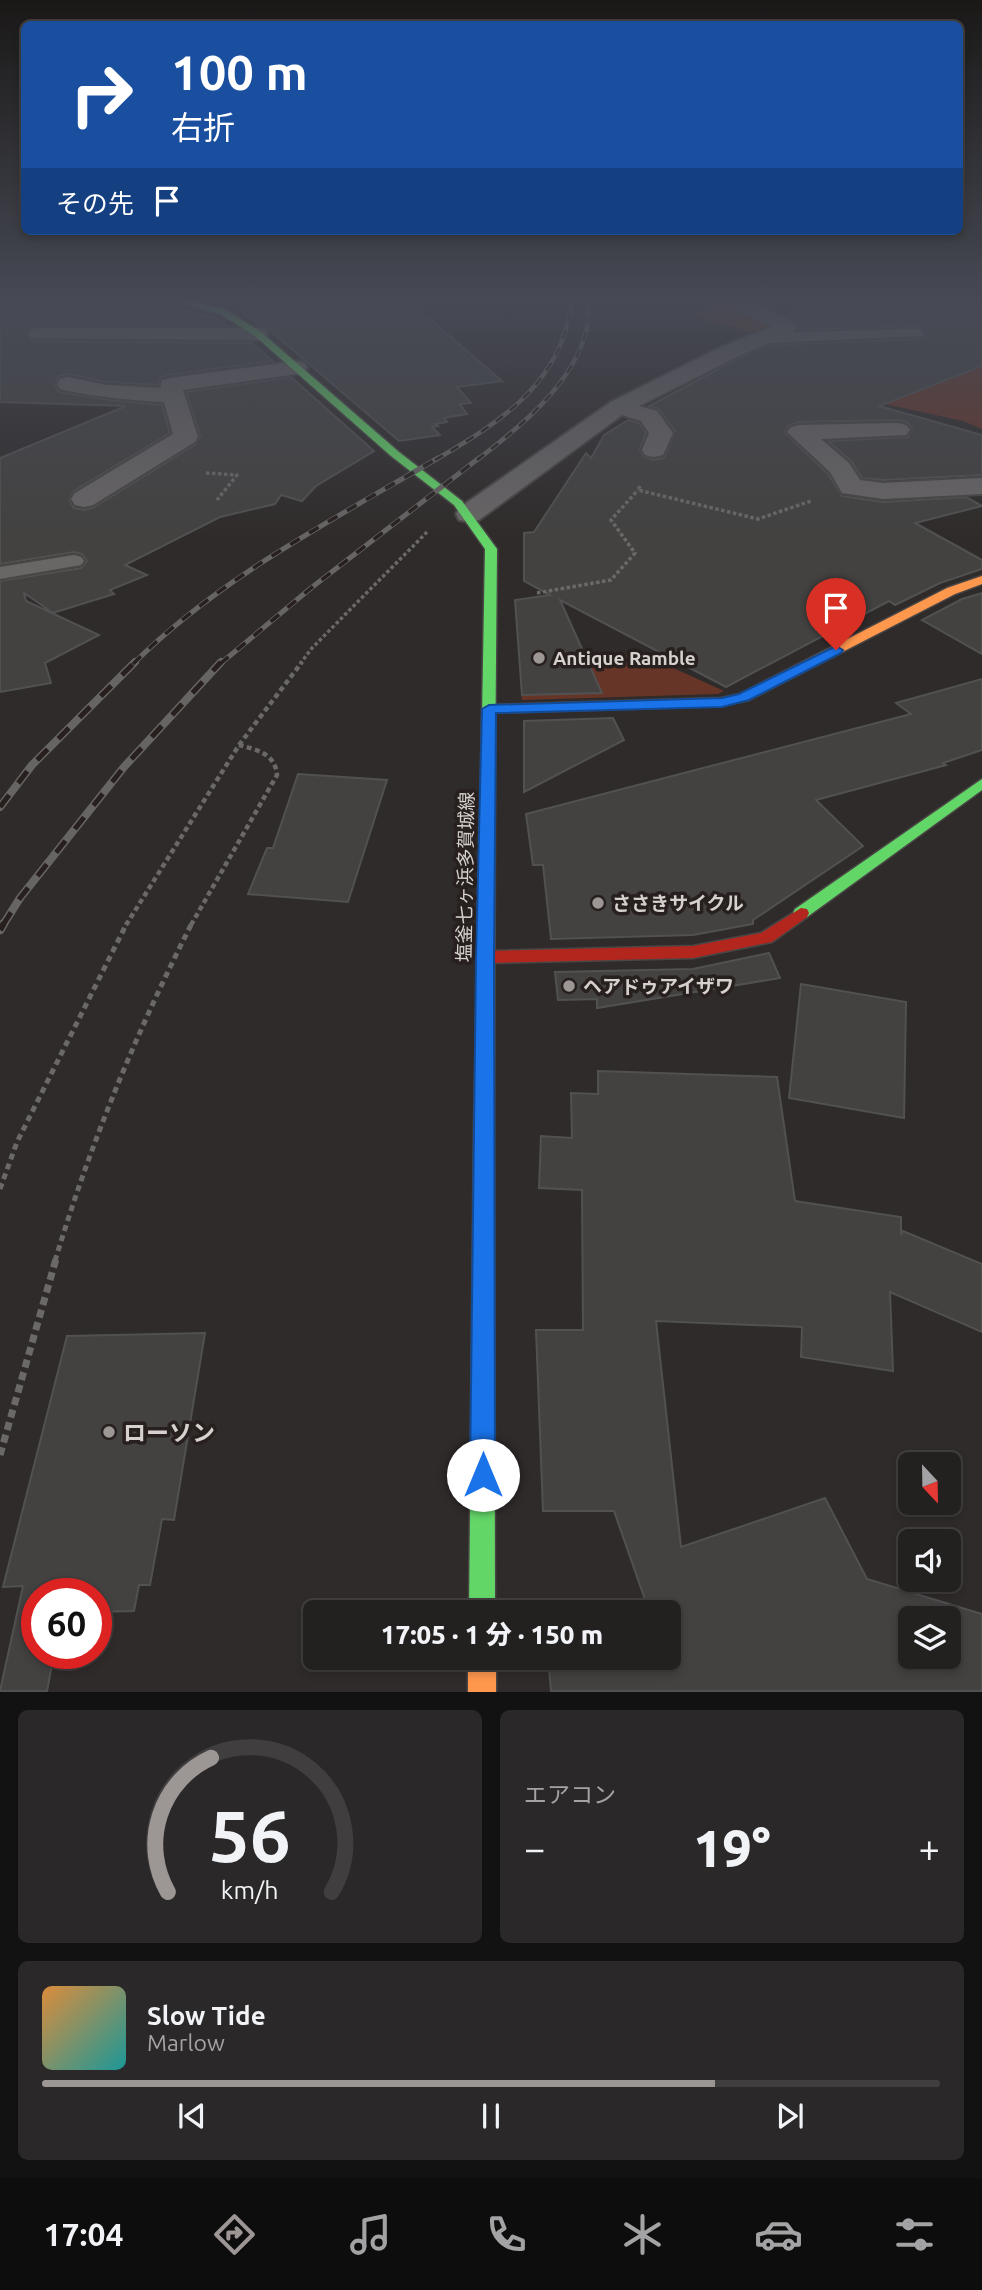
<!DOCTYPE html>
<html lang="ja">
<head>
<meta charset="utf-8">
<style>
  :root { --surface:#232020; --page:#2b2829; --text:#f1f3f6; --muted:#a3a3a5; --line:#403e3e; --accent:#9c9695 }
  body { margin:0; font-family:Ubuntu,"Noto Sans JP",sans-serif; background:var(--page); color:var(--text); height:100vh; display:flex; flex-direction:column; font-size:26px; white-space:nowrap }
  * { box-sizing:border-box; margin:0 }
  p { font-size:23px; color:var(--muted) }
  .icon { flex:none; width:38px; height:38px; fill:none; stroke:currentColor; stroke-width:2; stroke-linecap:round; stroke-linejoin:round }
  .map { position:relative; height:1692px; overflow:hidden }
  .details { display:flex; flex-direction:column; gap:18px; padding:18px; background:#131212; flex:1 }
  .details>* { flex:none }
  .banner { position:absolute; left:21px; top:21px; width:942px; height:214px; border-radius:10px; box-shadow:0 4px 10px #0003,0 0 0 2px var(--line); background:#1a4fa0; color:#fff; overflow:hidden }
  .needle { width:46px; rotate:158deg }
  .fabs { position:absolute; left:898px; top:1452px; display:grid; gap:14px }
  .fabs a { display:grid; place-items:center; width:63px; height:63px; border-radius:10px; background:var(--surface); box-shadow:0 4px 10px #0003,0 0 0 2px var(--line); font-size:35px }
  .speed { position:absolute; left:21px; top:1578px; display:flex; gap:14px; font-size:35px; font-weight:700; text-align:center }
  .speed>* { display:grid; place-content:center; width:91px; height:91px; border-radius:50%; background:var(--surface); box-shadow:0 4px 10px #0003,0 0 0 2px var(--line); line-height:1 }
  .speed .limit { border:10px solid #d22; background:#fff; color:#111 }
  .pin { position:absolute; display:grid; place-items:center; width:60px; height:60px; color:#fff; margin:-72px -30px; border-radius:50% 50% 50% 0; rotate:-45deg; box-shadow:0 0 7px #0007 }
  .pin .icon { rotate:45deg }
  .me { position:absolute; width:77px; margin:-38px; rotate:0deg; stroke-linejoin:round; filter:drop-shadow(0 0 5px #0008) }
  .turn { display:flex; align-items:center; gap:24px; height:147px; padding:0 35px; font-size:32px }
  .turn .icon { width:91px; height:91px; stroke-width:2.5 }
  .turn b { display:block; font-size:49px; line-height:60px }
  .then { display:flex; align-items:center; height:66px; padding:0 35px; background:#0003; gap:14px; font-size:26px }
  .big { font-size:52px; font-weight:800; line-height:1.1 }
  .details .card { flex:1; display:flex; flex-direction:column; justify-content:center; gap:10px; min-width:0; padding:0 24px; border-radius:10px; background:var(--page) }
  .details .dial { align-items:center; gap:0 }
  .dial svg { height:182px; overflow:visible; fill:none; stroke:var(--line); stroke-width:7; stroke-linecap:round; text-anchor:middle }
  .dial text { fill:var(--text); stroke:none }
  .song { display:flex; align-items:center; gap:21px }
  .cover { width:84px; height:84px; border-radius:10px; background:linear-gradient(135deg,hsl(30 70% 55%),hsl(180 70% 35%)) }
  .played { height:7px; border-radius:4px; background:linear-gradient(90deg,var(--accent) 75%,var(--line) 75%) }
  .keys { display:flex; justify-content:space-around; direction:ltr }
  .heat { display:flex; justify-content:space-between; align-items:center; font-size:38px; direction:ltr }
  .details .tiles { flex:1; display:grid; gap:18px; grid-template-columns:1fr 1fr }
  .card:last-child { grid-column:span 2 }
  .trip { position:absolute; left:303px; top:1600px; width:378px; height:70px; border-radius:10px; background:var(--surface); box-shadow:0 4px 10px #0003,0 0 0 2px var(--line); font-weight:800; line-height:70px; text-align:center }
  .tab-bar { display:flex; height:112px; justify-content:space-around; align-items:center; background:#0e0d0d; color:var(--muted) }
  .tab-bar .icon { width:49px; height:49px }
  .tab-bar .on { color:var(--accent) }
  .tab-bar b { font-size:32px; color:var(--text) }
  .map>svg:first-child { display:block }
</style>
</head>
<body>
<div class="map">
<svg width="982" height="1692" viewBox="0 0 982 1692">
  <rect width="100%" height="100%" fill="#2f2b2a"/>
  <g fill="#673527">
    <polygon points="885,301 982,301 982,429 963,421 839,394 886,368 783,336"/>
    <polygon points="723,304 766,322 767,328 755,333 690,316"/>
    <polygon points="638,652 724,691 718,694 522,700 520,682"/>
  </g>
  <g fill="#434241" stroke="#515151" stroke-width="2" fill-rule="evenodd">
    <polygon points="0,301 132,301 169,306 215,318 226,325 38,325 26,332 31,341 252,343 273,361 169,375 161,377 158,385 106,382 69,374 59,376 55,385 59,392 111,400 162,405 170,433 74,491 69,500 74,508 85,510 94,507 196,444 200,436 186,392 291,377 374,451 316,486 302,501 281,495 275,504 220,517 125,565 147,575 110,590 114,594 53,613 24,593 26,601 99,635 45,663 51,683 0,692 0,581 81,568 87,561 82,554 74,552 0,564 0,458 126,406 0,402"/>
    <polygon points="240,301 302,301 308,303 312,312 416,307 502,381 457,387 471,403 460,404 467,414 444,418 447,422 435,424 438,426 432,427 440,435 399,441 267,328 244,314"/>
    <polygon points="811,301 982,301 982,366 879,406 982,435 982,475 883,480 862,478 851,461 828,441 908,437 912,428 907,422 899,420 799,422 789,425 784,432 828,474 842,496 883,502 966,497 982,506 915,523 982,560 982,569 940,583 895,605 889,601 726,687 560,600 602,693 522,695 515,600 550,595 524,581 524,533 534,532 586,453 591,458 604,435 628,420 639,423 646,433 640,449 643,456 653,460 664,458 675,431 659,409 649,406 736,360 769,345 922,339 926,334 925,331 917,326 798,330 793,319 788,316"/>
    <polygon points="982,593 982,654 922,620 962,599"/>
    <polygon points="982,679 982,750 943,763 946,765 816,800 863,846 753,920 753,924 693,935 551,939 543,865 533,865 526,814 911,714 896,703"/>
    <polygon points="613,718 624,740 524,792 524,721"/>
    <polygon points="298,774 387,780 348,902 248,894 267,848 273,848"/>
    <polygon points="769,953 780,978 597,1008 597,999 558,1000 555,972 693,969"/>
    <polygon points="801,984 906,1002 904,1118 789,1098"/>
    <path d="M598,1071L777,1077L795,1201L901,1217V1235L903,1231L982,1264V1332L890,1292L893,1371L801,1357L802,1327L656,1321L681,1547L825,1498L867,1579L982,1614V1691H551L548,1657H668V1612H640L649,1611L614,1511H543L536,1330H583L582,1190L539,1188L541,1136L572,1138L571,1093L598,1094ZM910,1619H948V1657H910Z"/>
    <polygon points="205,1333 174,1520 162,1519 150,1585 139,1585 134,1611 96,1612 96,1594 37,1594 37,1654 54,1654 47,1691 0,1691 23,1586 3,1587 67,1336"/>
  </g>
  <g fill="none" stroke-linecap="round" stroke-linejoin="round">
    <g stroke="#494645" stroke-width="4">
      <g id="lane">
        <polygon points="917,329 924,333 922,336 766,343 758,338 766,333"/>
        <polygon points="74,555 81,557 84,561 81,565 0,579 0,567"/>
      </g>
    </g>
    <g stroke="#494645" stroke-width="4">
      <g id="street">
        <polygon points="738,301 758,301 756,304 791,320 796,328 793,332 735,358 639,406 657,411 673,433 663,455 654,457 645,455 642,450 649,433 641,421 622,415 479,520 469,522 459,520 456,514 459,508 611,402 719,348 773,326 737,310 734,306"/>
        <polygon points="38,328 258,328 265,330 268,334 265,338 258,340 31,338 28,334 31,330"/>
        <path d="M296,361L304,363L307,368L304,373L183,390L198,437L195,442L93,505L84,507L75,505L71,499L75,493L173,434L164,402C128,400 95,397 60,389L57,384L60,379L68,377L106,385L160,388L162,380L170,378Z"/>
        <polygon points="898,423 906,425 910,430 906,435 821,439 849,463 860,480 883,483 982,478 982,494 883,499 842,493 830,472 787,432 791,427 799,425"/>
      </g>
    </g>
    <g stroke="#494645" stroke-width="3">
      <g id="fast">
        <polygon points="174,301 188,301 226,310 261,332 399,452 462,501 497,549 495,772 493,775 488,776 481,772 485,549 454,505 391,456 255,336 220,314"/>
        <polygon points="982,779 982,790 807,917 795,917 793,913 795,909"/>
        <polygon points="484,1122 491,1125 494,1130 495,1612 469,1612 474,1130 477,1125"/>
      </g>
    </g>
    <g stroke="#494645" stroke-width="3">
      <g id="slow">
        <polygon points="982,576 982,584 955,594 749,700 721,706 489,713 482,709 489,705 721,698 740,694 947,588"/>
        <polygon points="488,768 495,772 494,1130 491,1135 484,1138 477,1135 474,1130 481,772"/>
        <rect x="468" y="1657" width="28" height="35"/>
      </g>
    </g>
    <g stroke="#494645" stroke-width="3">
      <polygon id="jam" points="801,908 807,909 809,913 807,917 772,942 693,958 485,963 479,961 476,957 479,953 485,951 693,946 761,933"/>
    </g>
    <g stroke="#6b6968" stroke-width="3.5" stroke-dasharray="3.5 2.5" stroke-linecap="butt">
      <polyline points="206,473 237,475 217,500"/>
      <polyline points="640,486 638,490 758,519 811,501"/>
      <polyline points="537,593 611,580 635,553 611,520 638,490"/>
      <polyline points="300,664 312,648 427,532"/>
    </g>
    <g stroke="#6b6968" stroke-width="4.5" stroke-dasharray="5 3.5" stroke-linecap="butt">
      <polyline points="126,925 239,745 302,662"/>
      <path d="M191,925L277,775C275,753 257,750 239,745"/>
    </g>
    <g stroke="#6b6968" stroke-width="5" stroke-dasharray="6 4.5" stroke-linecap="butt">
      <polyline points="0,1189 17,1142 127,923"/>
      <path d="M55,1261C90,1144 137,1031 192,923"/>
    </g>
    <polyline stroke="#6b6968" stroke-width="7" stroke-dasharray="8 5" stroke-linecap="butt" points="0,1455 56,1259"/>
    <use href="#lane" fill="#696666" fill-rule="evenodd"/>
    <use href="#street" fill="#696666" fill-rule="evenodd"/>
    <use href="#fast" fill="#63d668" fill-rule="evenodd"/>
    <use href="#slow" fill="#ff974d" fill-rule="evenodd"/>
    <use href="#jam" fill="#b3261e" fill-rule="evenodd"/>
    <g stroke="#676564" stroke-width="4.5">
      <g id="rail-far3">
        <path d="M435,460C501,422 562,383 572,301"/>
        <path d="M477,460C520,427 574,384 587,328C589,320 588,310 589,301"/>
      </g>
    </g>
    <g stroke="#676564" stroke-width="5">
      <g id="rail-far2">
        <path d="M133,664C220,577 333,520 438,458"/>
        <polyline points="220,664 311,588 479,458"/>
      </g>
    </g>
    <g stroke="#676564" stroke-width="8">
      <g id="rail-far1">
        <polyline points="0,807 32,765 135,662"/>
        <polyline points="3,925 20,898 124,767 221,662"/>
      </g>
    </g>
    <g stroke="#676564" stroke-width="9">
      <polyline id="rail" points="0,930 4,923"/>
    </g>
    <use href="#rail-far3" stroke="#28201e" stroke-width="2.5" stroke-dasharray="9" stroke-linecap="butt"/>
    <use href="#rail-far2" stroke="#28201e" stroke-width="3.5" stroke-dasharray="11" stroke-linecap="butt"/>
    <use href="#rail-far1" stroke="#28201e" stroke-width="5" stroke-dasharray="15" stroke-linecap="butt"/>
    <use href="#rail" stroke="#28201e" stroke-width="6" stroke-dasharray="19" stroke-linecap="butt"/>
  </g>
  <linearGradient id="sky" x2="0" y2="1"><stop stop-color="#1a1817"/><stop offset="0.56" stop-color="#474a55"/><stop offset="1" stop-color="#474a55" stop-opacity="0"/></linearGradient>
  <rect width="982" height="538" fill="url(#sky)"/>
  <polygon fill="#1a73e8" stroke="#114b97" stroke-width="2" points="836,646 843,650 841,653 749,700 722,707 496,713 494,957 495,1475 492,1484 483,1487 474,1484 470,1475 476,957 482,709 489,705 722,698 739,694"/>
  <g fill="#9c9695" stroke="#28201e" stroke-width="2.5">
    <circle cx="539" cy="658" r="7"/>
    <circle cx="598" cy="903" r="7"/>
    <circle cx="569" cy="986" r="7"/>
    <circle cx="109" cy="1432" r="7"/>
  </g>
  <g text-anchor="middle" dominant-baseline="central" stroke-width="7" stroke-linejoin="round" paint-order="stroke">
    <g font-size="19" font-weight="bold" fill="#d6d0cf" stroke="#28201e" text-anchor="start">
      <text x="553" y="658">Antique Ramble</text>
      <text x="612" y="903">ささきサイクル</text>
      <text x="583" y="986">ヘアドゥアイザワ</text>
    </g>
    <g font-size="19" fill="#d6d0cf" stroke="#28201e">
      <text transform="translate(465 877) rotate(-89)">塩釜七ヶ浜多賀城線</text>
    </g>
    <g font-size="23" font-weight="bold" fill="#d6d0cf" stroke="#28201e" text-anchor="start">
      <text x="123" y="1432">ローソン</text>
    </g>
  </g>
</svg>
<div class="fabs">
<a><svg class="needle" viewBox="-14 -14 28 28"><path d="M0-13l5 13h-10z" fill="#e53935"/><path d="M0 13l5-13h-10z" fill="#a3a3a5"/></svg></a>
<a><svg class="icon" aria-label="sound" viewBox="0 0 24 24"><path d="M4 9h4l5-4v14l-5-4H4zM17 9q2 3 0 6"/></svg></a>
<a><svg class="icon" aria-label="layers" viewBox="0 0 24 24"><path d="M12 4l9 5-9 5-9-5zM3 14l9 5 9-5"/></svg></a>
</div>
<div class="speed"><div class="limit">60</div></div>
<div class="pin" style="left:836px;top:650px;background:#d93025"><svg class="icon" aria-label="arrive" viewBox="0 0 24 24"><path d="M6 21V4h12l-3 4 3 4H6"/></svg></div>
<svg class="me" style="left:483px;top:1475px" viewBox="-20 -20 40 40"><circle r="19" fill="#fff"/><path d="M0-13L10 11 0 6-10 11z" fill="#1a73e8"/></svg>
<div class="trip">17:05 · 1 分 · 150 m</div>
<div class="banner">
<div class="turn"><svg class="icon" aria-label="right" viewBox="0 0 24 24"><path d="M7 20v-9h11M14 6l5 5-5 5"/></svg><div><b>100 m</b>右折</div></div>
<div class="then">その先<svg class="icon" aria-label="arrive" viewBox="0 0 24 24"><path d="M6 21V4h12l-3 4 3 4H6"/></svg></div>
</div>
</div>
<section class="details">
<div class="tiles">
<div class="card dial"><svg viewBox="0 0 100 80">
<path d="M14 69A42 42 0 1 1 86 69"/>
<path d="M14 69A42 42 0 0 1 33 10" stroke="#9c9695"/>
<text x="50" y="56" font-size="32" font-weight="700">56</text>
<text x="50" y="72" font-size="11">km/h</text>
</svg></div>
<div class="card"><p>エアコン</p>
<div class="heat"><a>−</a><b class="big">19°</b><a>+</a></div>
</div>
<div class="card">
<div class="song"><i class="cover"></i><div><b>Slow Tide</b><p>Marlow</p></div></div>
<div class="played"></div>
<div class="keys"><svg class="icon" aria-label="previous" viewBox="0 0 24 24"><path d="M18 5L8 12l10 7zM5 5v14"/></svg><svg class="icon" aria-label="pause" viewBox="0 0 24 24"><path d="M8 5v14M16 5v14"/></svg><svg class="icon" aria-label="next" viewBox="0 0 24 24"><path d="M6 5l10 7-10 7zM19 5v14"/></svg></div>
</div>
</div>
</section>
<nav class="tab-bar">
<b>17:04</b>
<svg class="icon on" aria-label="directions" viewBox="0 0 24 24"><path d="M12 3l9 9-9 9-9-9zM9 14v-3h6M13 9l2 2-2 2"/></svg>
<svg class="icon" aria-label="music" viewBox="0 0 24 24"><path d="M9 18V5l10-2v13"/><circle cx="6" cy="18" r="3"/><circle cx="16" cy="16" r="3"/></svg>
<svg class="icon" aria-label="phone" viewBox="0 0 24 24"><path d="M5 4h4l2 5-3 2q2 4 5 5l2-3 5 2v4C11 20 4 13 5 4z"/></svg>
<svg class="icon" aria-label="climate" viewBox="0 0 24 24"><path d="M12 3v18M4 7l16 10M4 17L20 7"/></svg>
<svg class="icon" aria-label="car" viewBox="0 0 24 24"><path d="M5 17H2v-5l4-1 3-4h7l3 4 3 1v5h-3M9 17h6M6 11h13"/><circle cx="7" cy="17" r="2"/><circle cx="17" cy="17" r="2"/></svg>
<svg class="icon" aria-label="filters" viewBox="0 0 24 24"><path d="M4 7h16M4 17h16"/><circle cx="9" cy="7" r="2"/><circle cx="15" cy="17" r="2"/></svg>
</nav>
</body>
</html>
